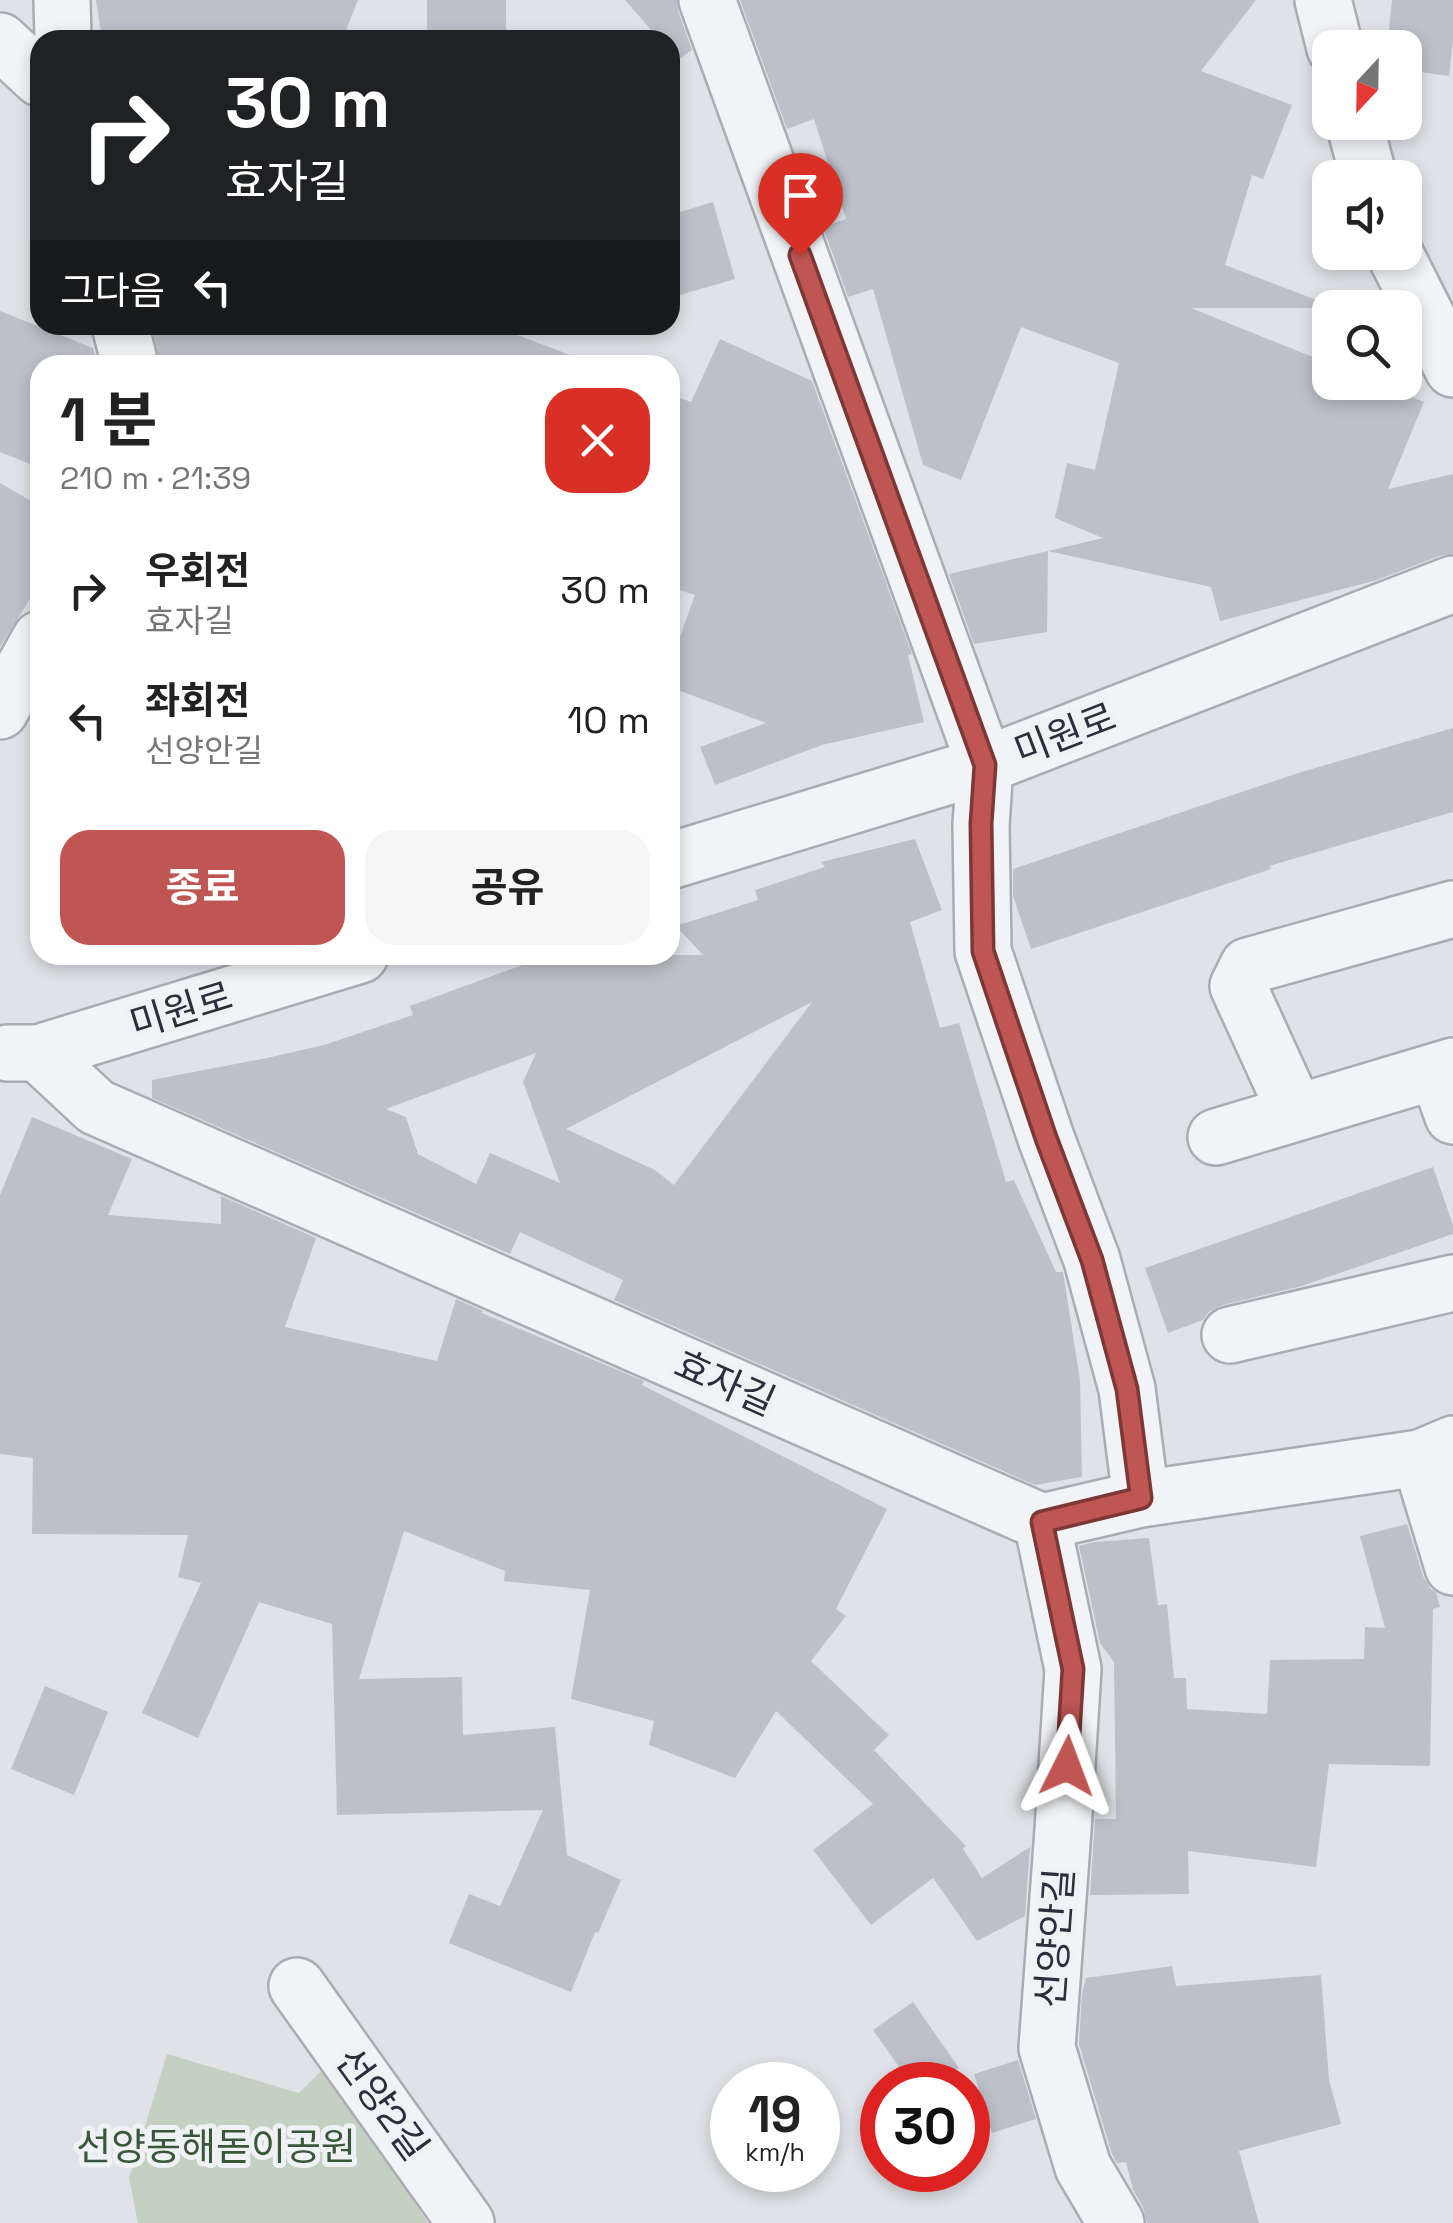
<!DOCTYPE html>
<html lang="ko">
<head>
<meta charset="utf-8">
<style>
	:root { --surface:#fff; --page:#f6f6f6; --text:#222; --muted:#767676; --accent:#bf5653 }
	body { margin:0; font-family:"Space Grotesk","Noto Sans KR",sans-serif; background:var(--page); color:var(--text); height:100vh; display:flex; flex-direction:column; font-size:38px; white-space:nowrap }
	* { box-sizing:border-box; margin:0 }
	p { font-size:32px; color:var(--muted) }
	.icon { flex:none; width:55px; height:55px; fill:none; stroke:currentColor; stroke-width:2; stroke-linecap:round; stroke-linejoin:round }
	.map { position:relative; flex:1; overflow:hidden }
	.drawer { position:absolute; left:30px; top:355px; width:650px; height:610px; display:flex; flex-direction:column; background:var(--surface); border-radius:30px; box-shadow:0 5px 15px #0003 }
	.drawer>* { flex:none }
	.top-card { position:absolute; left:30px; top:30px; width:650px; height:305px; border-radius:30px; box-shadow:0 5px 15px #0003; background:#202124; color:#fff; overflow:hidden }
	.needle { width:65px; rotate:202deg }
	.controls { position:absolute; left:1312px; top:30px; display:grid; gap:20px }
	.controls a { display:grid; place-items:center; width:110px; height:110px; border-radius:20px; background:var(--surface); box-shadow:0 5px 15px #0003; font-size:50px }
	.speed { position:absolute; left:710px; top:2062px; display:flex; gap:20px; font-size:50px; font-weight:700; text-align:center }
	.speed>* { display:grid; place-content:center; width:130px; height:130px; border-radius:50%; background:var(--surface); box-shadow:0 5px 15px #0003; line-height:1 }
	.speed small { font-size:25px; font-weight:400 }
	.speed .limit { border:15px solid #d22; background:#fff; color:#111 }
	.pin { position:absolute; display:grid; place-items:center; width:85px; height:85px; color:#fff; margin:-102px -42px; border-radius:50% 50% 50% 0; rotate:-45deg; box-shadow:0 0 10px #0007 }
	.pin .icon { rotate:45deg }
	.me { position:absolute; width:110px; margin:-55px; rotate:3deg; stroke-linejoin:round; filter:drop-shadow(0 0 8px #0008) }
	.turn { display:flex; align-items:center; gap:35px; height:210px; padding:0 30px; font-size:45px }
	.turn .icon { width:130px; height:130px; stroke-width:2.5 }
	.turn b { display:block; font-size:70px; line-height:85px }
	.then { display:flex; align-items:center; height:95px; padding:0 30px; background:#0003; gap:20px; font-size:38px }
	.round { display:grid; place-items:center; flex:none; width:105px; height:105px; border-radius:30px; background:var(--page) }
	.overview { display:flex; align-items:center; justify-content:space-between; height:170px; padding:0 30px }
	h1 { font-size:60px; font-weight:700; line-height:75px }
	.primary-button { display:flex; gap:20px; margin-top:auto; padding:20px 30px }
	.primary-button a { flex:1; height:115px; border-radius:30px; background:var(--accent); color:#fff; font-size:40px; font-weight:700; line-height:115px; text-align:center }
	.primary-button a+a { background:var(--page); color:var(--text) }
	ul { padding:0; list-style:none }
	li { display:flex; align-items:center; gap:30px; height:130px; padding:0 30px }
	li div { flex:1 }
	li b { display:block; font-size:38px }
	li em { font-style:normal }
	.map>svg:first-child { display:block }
	.green { fill:#c3d0c2 }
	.building { fill:#bec0c9; fill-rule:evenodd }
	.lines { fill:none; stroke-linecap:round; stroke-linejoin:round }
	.minor-casing { stroke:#a9acb4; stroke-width:60 }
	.minor { stroke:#f2f3f6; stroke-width:55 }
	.route-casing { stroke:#7c3836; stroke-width:25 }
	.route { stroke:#bf5653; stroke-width:18 }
	.labels { text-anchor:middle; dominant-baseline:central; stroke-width:10; stroke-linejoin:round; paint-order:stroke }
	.street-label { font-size:38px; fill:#2a2e3d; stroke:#eff1f5 }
	.park-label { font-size:38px; fill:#395739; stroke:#eff1f5 }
</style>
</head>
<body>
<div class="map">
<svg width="1453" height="2223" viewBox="0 0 1453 2223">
	<rect width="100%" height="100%" fill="#e0e2e7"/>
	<!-- green -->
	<path class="green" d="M 167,2054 L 299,2093 L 325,2067 L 428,2223 L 138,2223 L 129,2178 Z"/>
	<!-- building -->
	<path class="building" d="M 96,0 L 358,0 L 342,40 L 102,40 Z
		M 427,0 L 506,0 L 506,40 L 427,40 Z
		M 625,0 L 677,0 L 678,11 L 692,50 L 678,60 L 670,51 L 670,40 L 660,40 Z
		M 740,0 L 1256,0 L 1201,71 L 1292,105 L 1263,179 L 1252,175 L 1225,265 L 1327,304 L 1327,308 L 1191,308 L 1330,364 L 1330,382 L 1377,382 L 1424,402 L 1388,489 L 1453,474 L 1453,554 L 1442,555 L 1377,580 L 1220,621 L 1211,587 L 1048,551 L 1103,538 L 1055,518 L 1067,463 L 1095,470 L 1119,363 L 1021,327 L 961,480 L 923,465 L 873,289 L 848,297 L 823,227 L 846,219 L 814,119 L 787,129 Z
		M 1392,0 L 1453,0 L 1453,39 L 1449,76 L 1405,70 L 1405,48 L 1387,48 Z
		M 713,202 L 735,279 L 670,298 L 670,215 Z
		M 0,311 L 93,348 L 98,365 L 40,365 L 40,468 L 0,452 Z
		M 152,325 L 491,325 L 586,361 L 585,365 L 160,365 Z
		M 720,339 L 812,381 L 912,654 L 908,655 L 924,722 L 822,745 L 715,785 L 700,747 L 766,723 L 670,687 L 670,664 L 695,595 L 670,587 L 670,394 L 691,402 Z
		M 0,483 L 40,506 L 40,583 L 0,647 Z
		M 1048,551 L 1047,632 L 974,644 L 949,574 Z
		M 1453,728 L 1453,812 L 1269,866 L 1271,869 L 1031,949 L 1013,896 L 1013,869 L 1298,773 Z
		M 915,839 L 942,910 L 910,922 L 940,1028 L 959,1023 L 1006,1182 L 1014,1180 L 1056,1272 L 1063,1272 L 1080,1380 L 1082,1477 L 1035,1485 L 614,1300 L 623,1280 L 520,1232 L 510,1254 L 152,1098 L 152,1080 L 267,1058 L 324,1045 L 413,1015 L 410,1006 L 550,955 L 703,955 L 676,926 L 758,900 L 755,890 L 825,867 L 821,862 ZM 812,1002 L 674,1185 L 655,1170 L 566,1129 ZM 536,1053 L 523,1082 L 560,1183 L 490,1153 L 476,1184 L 418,1154 L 406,1117 L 386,1109 Z
		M 32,1117 L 132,1159 L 108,1215 L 221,1224 L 221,1196 L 316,1238 L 285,1327 L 437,1361 L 456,1299 L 483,1311 L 482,1313 L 644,1381 L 642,1385 L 887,1509 L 836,1609 L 846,1616 L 811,1661 L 889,1735 L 874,1750 L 966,1846 L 963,1849 L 982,1878 L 1030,1847 L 1025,1916 L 977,1941 L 933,1878 L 871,1925 L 813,1850 L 873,1804 L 776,1711 L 735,1778 L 649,1745 L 654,1721 L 571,1699 L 590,1590 L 504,1581 L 505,1571 L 404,1531 L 359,1679 L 462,1677 L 463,1735 L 555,1727 L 567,1855 L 621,1880 L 598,1933 L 595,1932 L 571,1992 L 449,1943 L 469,1894 L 500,1906 L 543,1810 L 337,1815 L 332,1624 L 259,1602 L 198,1738 L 142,1713 L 201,1583 L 178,1577 L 188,1535 L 32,1534 L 33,1458 L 0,1454 L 0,1195 Z
		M 1433,1167 L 1453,1225 L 1453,1234 L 1302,1286 L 1223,1305 L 1209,1312 L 1203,1320 L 1168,1333 L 1145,1268 Z
		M 1407,1524 L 1423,1576 L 1431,1589 L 1436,1592 L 1440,1607 L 1433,1609 L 1430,1766 L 1329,1764 L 1316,1867 L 1188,1851 L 1189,1894 L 1090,1895 L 1095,1819 L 1116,1819 L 1114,1662 L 1100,1643 L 1079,1546 L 1094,1542 L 1149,1538 L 1158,1605 L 1167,1604 L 1174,1678 L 1186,1678 L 1187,1709 L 1267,1714 L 1270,1660 L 1364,1659 L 1365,1627 L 1385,1628 L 1360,1536 Z
		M 45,1686 L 108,1712 L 74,1795 L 11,1769 Z
		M 1172,1966 L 1176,1986 L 1321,1975 L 1329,2080 L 1341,2124 L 1239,2151 L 1259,2223 L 1147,2223 L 1143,2207 L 1133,2190 L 1126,2162 L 1117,2163 L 1112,2154 L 1079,2044 L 1082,1994 L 1086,1978 Z
		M 913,2002 L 959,2068 L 935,2085 L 912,2085 L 873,2030 Z
		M 1018,2060 L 1036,2119 L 992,2133 L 974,2074 Z"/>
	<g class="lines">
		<defs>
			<path id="minor" d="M 62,0 L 63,40
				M 707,0 L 985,765 L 981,825 L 983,951 L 1046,1138 L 1092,1260 L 1127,1389 L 1141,1499
				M 1323,0 L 1335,48
				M 0,41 L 40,78
				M 1354,122 L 1369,178
				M 1394,252 L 1453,369
				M 120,325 L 130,365
				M 0,711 L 40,639
				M 670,861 L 985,765 L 1453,584
				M 8,1053 L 38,1053 L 360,955
				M 38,1053 L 96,1107 L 1042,1522 L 1141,1499 L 1420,1458 L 1453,1444
				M 1437,1071 L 1453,1116
				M 1296,1113 L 1238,986 L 1248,966 L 1453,909
				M 1216,1137 L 1453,1066
				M 1230,1335 L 1453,1283
				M 1420,1458 L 1453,1567
				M 1042,1522 L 1073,1669 L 1063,1830 L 1047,2048 L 1083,2167 L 1116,2223
				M 297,1986 L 466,2223"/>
		</defs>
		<!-- minor casing -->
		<use href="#minor" class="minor-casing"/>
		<!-- minor -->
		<use href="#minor" class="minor"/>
	</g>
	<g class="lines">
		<defs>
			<path id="route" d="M 800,255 L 985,765 L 981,824 L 983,951 L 1046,1138 L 1092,1260 L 1127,1389 L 1141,1498 L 1042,1522 L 1073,1669 L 1067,1766"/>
		</defs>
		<!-- route casing -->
		<use href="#route" class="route-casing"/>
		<!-- route -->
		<use href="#route" class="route"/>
	</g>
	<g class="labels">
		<!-- street labels -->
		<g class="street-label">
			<text transform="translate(1065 734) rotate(-21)">미원로</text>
			<text transform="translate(181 1010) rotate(-17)">미원로</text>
			<text transform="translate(725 1383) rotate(24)">효자길</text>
			<text transform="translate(1055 1938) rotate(-86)">선양안길</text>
			<text transform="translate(382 2104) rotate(54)">선양2길</text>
		</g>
		<!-- park labels -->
		<g class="park-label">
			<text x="216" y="2147">선양동해돋이공원</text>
		</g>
	</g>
</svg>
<div class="controls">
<a><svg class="needle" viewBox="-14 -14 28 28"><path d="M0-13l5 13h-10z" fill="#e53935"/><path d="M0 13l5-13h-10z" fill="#767676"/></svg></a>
<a><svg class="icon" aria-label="sound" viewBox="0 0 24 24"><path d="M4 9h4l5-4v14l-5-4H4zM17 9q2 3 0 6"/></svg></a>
<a><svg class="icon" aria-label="search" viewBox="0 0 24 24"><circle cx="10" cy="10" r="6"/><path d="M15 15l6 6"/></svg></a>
</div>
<div class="speed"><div>19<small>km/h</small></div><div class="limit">30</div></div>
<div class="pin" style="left:800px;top:255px;background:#d93025"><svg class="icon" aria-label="arrive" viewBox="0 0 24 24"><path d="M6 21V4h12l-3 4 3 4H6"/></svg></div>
<svg class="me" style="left:1067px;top:1766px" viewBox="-20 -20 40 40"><path d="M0-17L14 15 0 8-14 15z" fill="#bf5653" stroke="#fff" stroke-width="4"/></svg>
<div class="top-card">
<div class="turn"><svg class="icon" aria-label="right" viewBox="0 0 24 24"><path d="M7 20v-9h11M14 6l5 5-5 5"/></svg><div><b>30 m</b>효자길</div></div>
<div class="then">그다음<svg class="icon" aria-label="left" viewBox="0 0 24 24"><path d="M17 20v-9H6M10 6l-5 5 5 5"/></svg></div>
</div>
<section class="drawer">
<div class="overview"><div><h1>1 분</h1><p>210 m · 21:39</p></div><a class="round" style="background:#d93025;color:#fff"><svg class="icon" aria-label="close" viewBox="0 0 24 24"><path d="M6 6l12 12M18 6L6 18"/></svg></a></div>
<ul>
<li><svg class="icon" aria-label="right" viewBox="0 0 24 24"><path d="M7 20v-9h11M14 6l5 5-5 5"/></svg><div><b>우회전</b><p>효자길</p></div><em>30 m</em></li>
<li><svg class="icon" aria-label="left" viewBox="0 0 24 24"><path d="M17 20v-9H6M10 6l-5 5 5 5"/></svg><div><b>좌회전</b><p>선양안길</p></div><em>10 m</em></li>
</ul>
<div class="primary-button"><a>종료</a><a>공유</a></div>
</section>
</div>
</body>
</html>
